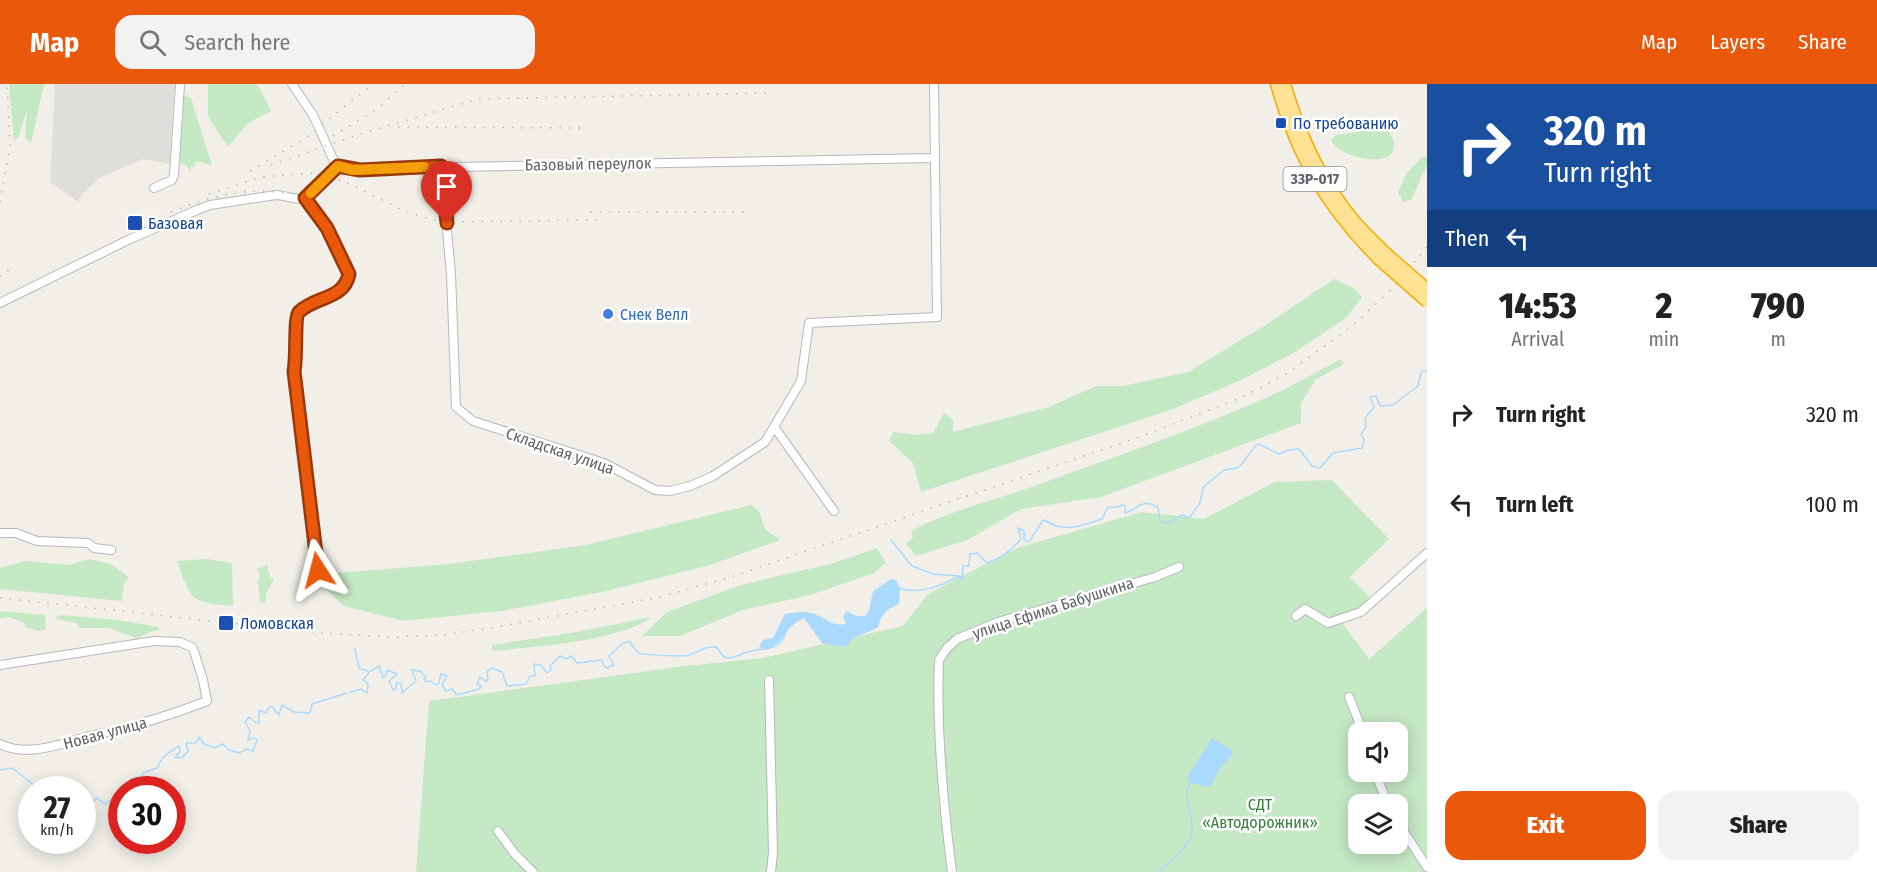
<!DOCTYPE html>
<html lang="en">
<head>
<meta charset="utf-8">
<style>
	:root { --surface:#fff; --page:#f2f2f2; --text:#222; --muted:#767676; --accent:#ea580c }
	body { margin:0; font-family:"Fira Sans Condensed",sans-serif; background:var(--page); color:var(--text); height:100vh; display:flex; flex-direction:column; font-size:22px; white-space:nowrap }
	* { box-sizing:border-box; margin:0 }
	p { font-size:20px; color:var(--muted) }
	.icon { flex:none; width:33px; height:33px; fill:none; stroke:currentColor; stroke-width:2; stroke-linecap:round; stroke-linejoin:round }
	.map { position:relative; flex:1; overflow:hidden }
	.side { display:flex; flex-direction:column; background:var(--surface); width:450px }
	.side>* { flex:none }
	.guide { background:#1a4fa0; color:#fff; overflow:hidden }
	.controls { position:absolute; left:1348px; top:638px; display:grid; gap:12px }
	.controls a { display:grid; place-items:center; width:60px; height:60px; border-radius:12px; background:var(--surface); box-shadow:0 3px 15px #0003; font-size:30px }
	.speed { position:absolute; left:18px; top:692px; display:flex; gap:12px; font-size:30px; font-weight:700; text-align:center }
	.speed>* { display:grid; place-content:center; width:78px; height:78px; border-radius:50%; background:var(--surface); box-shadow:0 3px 15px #0003; line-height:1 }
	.speed small { font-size:15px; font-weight:400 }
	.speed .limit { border:9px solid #d22; background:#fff; color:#111 }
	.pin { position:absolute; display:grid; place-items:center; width:51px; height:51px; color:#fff; margin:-62px -26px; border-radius:50% 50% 50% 0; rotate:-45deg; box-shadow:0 0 6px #0007 }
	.pin .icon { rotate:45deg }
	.me { position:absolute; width:66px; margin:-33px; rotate:351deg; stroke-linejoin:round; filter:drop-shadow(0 0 4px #0008) }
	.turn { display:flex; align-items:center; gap:21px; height:126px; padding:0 18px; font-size:27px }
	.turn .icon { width:78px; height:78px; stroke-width:2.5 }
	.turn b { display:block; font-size:42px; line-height:51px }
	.then { display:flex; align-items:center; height:57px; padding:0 18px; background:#0003; gap:12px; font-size:22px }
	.eta { display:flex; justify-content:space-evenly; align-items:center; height:102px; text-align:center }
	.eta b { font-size:36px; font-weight:800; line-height:42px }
	.button { display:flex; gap:12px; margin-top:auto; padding:12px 18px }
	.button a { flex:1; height:69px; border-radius:18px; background:var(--accent); color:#fff; font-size:24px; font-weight:800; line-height:69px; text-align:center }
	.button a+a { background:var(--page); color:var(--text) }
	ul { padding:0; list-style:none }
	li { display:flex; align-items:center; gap:18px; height:90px; padding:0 18px }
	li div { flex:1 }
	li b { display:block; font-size:22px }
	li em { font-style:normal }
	header { display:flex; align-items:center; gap:36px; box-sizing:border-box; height:84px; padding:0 30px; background:var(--accent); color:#fff }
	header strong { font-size:28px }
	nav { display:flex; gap:33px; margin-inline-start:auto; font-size:21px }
	.search { width:420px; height:54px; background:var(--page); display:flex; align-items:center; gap:15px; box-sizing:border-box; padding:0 21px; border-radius:18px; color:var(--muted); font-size:22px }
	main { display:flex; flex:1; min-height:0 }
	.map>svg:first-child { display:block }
	.industrial { fill:#e0deda }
	.green { fill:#c5e8c5; fill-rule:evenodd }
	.water { fill:#aadaff }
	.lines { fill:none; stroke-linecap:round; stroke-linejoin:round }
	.stream { stroke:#aadaff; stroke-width:1.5 }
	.minor-casing { stroke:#b5b8bc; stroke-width:10 }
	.highway-casing { stroke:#f9ab00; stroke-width:13 }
	.minor { stroke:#fff; stroke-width:8 }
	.highway { stroke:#fde293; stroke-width:10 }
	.rail { stroke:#b6b7b8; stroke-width:1.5; stroke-dasharray:1.5 8; stroke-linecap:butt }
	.highway-bridge-casing { stroke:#f9ab00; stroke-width:13; stroke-linecap:butt }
	.highway-bridge { stroke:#fde293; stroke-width:10 }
	.route-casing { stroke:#983908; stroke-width:15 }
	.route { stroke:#ea580c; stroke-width:10 }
	.slow { stroke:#f59e0b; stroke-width:10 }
	.transit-dot { fill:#1a4fb4; stroke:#fff; stroke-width:2 }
	.shop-dot { fill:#3f7fe0; stroke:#fff; stroke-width:2 }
	.labels { text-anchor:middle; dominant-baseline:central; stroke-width:5; stroke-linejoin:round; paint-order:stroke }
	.shield { fill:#fff; stroke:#8f9295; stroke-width:1.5 }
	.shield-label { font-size:15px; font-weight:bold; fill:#5f6368 }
	.transit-label { font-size:16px; fill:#164399; stroke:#fff; text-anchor:start }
	.street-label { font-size:16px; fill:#5f6368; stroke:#fff }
	.shop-label { font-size:16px; fill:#366cbe; stroke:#fff; text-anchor:start }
	.park-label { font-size:16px; fill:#348238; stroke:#fff }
</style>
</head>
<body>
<header>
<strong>Map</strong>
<div class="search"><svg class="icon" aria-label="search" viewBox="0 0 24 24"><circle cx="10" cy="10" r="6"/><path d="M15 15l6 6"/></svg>Search here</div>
<nav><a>Map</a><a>Layers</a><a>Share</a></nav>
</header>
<main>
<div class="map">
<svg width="1427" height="788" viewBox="0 0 1427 788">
	<rect width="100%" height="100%" fill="#f1efe8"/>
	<!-- industrial -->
	<path class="industrial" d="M 55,0 L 174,0 L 170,80 L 143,75 L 99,94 L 82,110 L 78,118 L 50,98 Z"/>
	<!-- green -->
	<path class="green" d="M 9,0 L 44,0 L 31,59 L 25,54 L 27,26 L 18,54 L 14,56 Z
		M 208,0 L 255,0 L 259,3 L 271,27 L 248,39 L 228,63 L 208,33 Z
		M 184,12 L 191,14 L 212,81 L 196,77 L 194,84 L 191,82 L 190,87 L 187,82 L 179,78 Z
		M 1381,44 L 1389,48 L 1395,60 L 1392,69 C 1380,83 1340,72 1331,57 L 1336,51 Z
		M 1422,73 L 1427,73 L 1427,81 L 1411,116 L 1403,118 L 1398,108 L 1406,90 Z
		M 1334,195 L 1352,203 L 1362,213 L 1346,234 L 1295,268 L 1243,295 L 1173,325 L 921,408 L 913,379 L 889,357 L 893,348 L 915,351 L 933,349 L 944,329 L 953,335 L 953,348 L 1049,323 L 1096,302 L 1123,302 L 1188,288 L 1267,240 Z
		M 1341,275 L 1343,281 L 1316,295 L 1301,319 L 1301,339 L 1101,413 L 1021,425 L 967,456 L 916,472 L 906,460 L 913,454 L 911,447 C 950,426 993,417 1034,402 C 1114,373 1195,346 1272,311 C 1296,300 1318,287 1341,275 Z
		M 1332,396 L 1389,455 L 1350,493 L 1370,513 L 1343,540 L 1369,575 L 1427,524 L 1427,788 L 416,788 L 429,617 L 685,582 L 763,574 L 903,542 L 928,510 L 1017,464 L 1142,428 L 1204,435 L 1275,398 ZM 1359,648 L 1398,648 L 1398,687 L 1359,687 ZM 1359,720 L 1398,720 L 1398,759 L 1359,759 Z
		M 751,421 L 759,427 L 765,445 L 780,456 L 710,481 L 602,508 L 501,527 L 404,537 L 344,522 L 323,503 L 324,494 L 338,489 L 449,480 L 586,461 Z
		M 877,464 L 886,479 L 874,489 L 810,511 L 743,526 L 680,552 L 642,552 L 667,528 L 744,500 L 831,480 Z
		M 89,475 L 111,480 L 129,493 L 124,500 L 122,517 L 0,505 L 0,484 L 25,477 L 70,481 Z
		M 206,475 L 232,479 L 233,522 C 190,518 192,518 177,477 Z
		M 267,481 L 270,493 L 274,495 L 266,510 L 266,518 L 260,518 L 258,498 L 260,491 L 257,485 Z
		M 0,527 L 45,531 L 46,545 L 40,547 L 26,543 L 23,538 L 8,533 L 0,534 Z
		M 62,531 L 117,536 L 158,543 L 159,546 L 147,549 L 138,555 L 109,544 L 80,544 L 76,539 L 56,535 L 57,532 Z
		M 652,533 C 616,558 538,562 493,567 L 492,561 L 571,549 Z"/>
	<!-- water -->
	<path class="water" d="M 891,495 L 896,496 L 900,504 L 899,520 C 887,525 881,530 878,543 C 865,551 854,550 845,563 L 822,559 L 804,534 C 783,544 787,556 767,566 L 759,563 L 763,556 L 773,554 L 785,530 C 797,528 808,526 819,532 C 830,537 833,542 846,540 L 843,533 L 846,527 L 856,532 L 865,532 L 869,527 L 873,507 Z
		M 1212,654 L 1232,666 L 1232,671 L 1219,686 L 1210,703 L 1190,699 L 1187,693 Z"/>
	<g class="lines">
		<!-- stream -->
		<path class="stream" d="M 891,456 L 912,482 L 933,490 L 959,492
			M 899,504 C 918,511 942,502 959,492 L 962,496 L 963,482 L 969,482 L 970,470 L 977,469 L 987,479 C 1001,474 1011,467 1021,455 L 1018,444 L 1024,447 L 1024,456 L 1029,458 L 1043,436 C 1048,437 1052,441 1057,442 C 1074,446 1085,440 1102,435 L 1108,423 L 1118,423 L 1122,421 L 1125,422 L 1125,429 C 1138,425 1144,413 1158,424 L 1160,438 L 1168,439 L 1182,431 L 1189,434 L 1200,419 L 1203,404 L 1207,400 L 1224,386 L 1237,384 L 1241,381 L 1256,361 L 1259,360 L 1279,370 L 1288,366 L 1299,365 L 1312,382 L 1320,384 L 1333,369 L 1362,364 L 1364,356 L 1361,350 L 1366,343 L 1365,334 L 1374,323 L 1370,313 L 1376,312 L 1380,322 L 1393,321 L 1418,302 L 1421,288 L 1427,286
			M 355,565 L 359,584 L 367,587
			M 350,608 L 362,605 L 367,609 L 368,600 L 363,596 L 369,588 L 379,582 L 383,594 L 386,591 L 387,586 L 397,590 L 389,597 L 393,606 L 396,605 L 396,599 L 401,599 L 402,609 L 416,597 L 412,586 L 420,587 L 426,593 L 424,595 L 426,598 L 430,597 L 436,601 L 439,599 L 441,590 L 447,592 L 442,601 L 446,607 L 452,605 L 457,611 L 479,605 L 481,602 L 477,600 L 480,593 L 486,598 L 488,595 L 487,588 L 491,584 L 502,588 L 507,602 L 526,600 L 530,592 L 535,592 L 534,580 L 541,581 L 547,589 L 551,586 L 550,582 L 560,572 L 566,575 L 571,572 L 577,579 L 602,576 L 604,582 L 607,584 L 614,581 L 609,572 L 623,559 L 627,558 L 630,558 C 633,562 635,567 639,569 C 642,571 687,573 690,571 C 700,567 705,562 716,563 L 724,573 C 733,576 739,570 748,568 C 766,562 781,570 787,544
			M 0,686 L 12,684 L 39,705
			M 131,705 L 130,696 L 137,693 L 140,699 L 143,689 L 157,684 C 161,673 169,668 179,662 L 180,667 L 175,674 L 183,673 L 188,667 L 186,659 L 196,659 L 199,653 L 204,660 L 215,664 L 223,660 L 229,666 L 240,669 L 246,665 L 253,667 L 257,656 L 254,654 L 248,656 L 250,647 L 245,638 L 249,633 L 256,639 L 259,639 L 259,626 L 266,629 L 269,623 L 272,623 L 279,631 L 282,621 L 294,628 L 310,629 L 312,620 L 347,609
			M 82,726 L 85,716 L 93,718 L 97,714 L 105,720 L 113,714 L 122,718
			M 1159,788 C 1170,776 1191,764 1192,746 C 1193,729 1182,716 1190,699"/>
		<defs>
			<path id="minor" d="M 292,0 L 313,31 L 334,77 L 338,82 L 347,85 L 933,74
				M 441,82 L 451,190 L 456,323 L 473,337 L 604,379 L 655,406 L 670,407 L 690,402 L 713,392 L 765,358 L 801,297 L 809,239 L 937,233 L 934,0
				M 154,104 L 172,96 L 174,91 L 180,0
				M 305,114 L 319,131 L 337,163 L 349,190 L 348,198 L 342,206 L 299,228 L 295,236 L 297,273 L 294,287 L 318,486
				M 0,219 L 128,156 L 197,126 L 210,121 L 276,111 C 285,111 297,117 305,114 L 338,82
				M 775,344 L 834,427
				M 0,449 L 16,449 L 37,457 L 88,459 L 94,464 L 111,466
				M 1296,532 L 1305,525 L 1328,539 L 1361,528 L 1427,469
				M 0,581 L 154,557 L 180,558 L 193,564 L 203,596 L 207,617 C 169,632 131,643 91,652 C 62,659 29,674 0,660
				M 769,596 L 773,768 L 771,788
				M 1349,613 L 1359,638 L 1361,648
				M 1374,687 L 1388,720
				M 1398,739 L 1427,783
				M 498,747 L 514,769 L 533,788
				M 952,788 C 943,718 936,646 939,576 L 947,564 L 957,555 L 998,538 L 1155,493 L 1179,483"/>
			<path id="highway" d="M 1276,0 C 1297,73 1325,121 1378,175
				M 1285,0 C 1299,48 1321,97 1354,136 C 1363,147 1375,158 1386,169"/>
		</defs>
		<!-- minor casing -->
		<use href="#minor" class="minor-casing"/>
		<!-- highway casing -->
		<use href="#highway" class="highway-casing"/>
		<!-- minor -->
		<use href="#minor" class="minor"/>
		<!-- highway -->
		<use href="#highway" class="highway"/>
		<!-- rail -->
		<path class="rail" d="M 398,43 L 585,44
			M 333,52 L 376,26 L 405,0
			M 271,81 L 357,51 L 478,15 L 768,9
			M 250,87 L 304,55 L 373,0
			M 209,110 L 261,93 L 310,89 L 342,96 L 406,128 L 440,138 L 600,136
			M 0,118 L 10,62 L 7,0
			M 171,128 C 212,112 248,102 292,110
			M 590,128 L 750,128
			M 0,193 L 9,186
			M 0,514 L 322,549 L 390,553 L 442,551 L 491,544 L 660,513 L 731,493 L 1142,352 L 1243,313 L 1286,290 L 1351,243 L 1393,204 L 1427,163"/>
		<defs>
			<path id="highway-bridge" d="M 1386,169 L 1427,205
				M 1378,175 L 1427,218"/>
		</defs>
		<!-- highway-bridge casing -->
		<use href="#highway-bridge" class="highway-bridge-casing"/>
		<!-- highway-bridge -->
		<use href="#highway-bridge" class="highway-bridge"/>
	</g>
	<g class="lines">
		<defs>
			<path id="route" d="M 318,486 L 294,287 C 297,274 294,233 299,228 C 315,212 344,216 349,190 L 327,144 L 305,114 L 338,82 L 360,86 L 441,82 L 447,139"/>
		</defs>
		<!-- route casing -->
		<use href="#route" class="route-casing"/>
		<!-- route -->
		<use href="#route" class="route"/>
		<!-- slow -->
		<path class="slow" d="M 311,109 L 338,82 L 352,86 L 424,83"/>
	</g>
	<!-- markers -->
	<g class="transit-dot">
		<rect x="1275" y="33" width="12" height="12" rx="3"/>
		<rect x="127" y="131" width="16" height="16" rx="3"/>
		<rect x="218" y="531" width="16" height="16" rx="3"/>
	</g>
	<circle class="shop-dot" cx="608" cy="230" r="6"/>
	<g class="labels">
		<!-- shield labels -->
		<rect class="shield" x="1283.5" y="83" width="63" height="24" rx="4.5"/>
		<g class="shield-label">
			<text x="1315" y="95">33Р-017</text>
		</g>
		<!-- transit labels -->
		<g class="transit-label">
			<text x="1293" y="39">По требованию</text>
			<text x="148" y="139">Базовая</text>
			<text x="240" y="539">Ломовская</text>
		</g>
		<!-- street labels -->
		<g class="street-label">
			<text transform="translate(588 80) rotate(-1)">Базовый переулок</text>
			<text transform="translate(560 367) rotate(19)">Складская улица</text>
			<text transform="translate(1053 524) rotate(-18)">улица Ефима Бабушкина</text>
			<text transform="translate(105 649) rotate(-15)">Новая улица</text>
		</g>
		<!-- shop labels -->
		<g class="shop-label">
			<text x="620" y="230">Снек Велл</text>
		</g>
		<!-- park labels -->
		<g class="park-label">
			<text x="1260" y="720">СДТ<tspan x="1260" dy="18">«Автодорожник»</tspan></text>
		</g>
	</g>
</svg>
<div class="controls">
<a><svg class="icon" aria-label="sound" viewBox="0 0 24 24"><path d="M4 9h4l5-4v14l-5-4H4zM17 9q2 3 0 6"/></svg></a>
<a><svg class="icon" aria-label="layers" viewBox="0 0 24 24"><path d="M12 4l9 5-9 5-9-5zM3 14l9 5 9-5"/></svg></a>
</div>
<div class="speed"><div>27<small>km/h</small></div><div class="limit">30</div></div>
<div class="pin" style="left:447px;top:139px;background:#d93025"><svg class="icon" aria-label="arrive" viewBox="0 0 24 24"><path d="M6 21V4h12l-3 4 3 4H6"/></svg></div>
<svg class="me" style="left:318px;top:486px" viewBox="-20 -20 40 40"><path d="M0-17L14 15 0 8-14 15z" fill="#ea580c" stroke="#fff" stroke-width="4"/></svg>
</div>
<section class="side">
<div class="guide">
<div class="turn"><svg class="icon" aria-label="right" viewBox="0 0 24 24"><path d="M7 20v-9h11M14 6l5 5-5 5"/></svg><div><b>320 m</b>Turn right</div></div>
<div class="then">Then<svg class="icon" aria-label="left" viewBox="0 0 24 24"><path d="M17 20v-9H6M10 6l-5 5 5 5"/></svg></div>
</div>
<div class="eta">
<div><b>14:53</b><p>Arrival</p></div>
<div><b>2</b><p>min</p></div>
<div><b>790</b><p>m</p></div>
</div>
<ul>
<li><svg class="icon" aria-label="right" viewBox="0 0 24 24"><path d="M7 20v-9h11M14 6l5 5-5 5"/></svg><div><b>Turn right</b></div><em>320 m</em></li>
<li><svg class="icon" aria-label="left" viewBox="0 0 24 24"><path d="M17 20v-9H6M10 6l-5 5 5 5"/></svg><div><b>Turn left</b></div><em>100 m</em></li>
</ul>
<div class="button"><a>Exit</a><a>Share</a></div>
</section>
</main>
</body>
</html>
